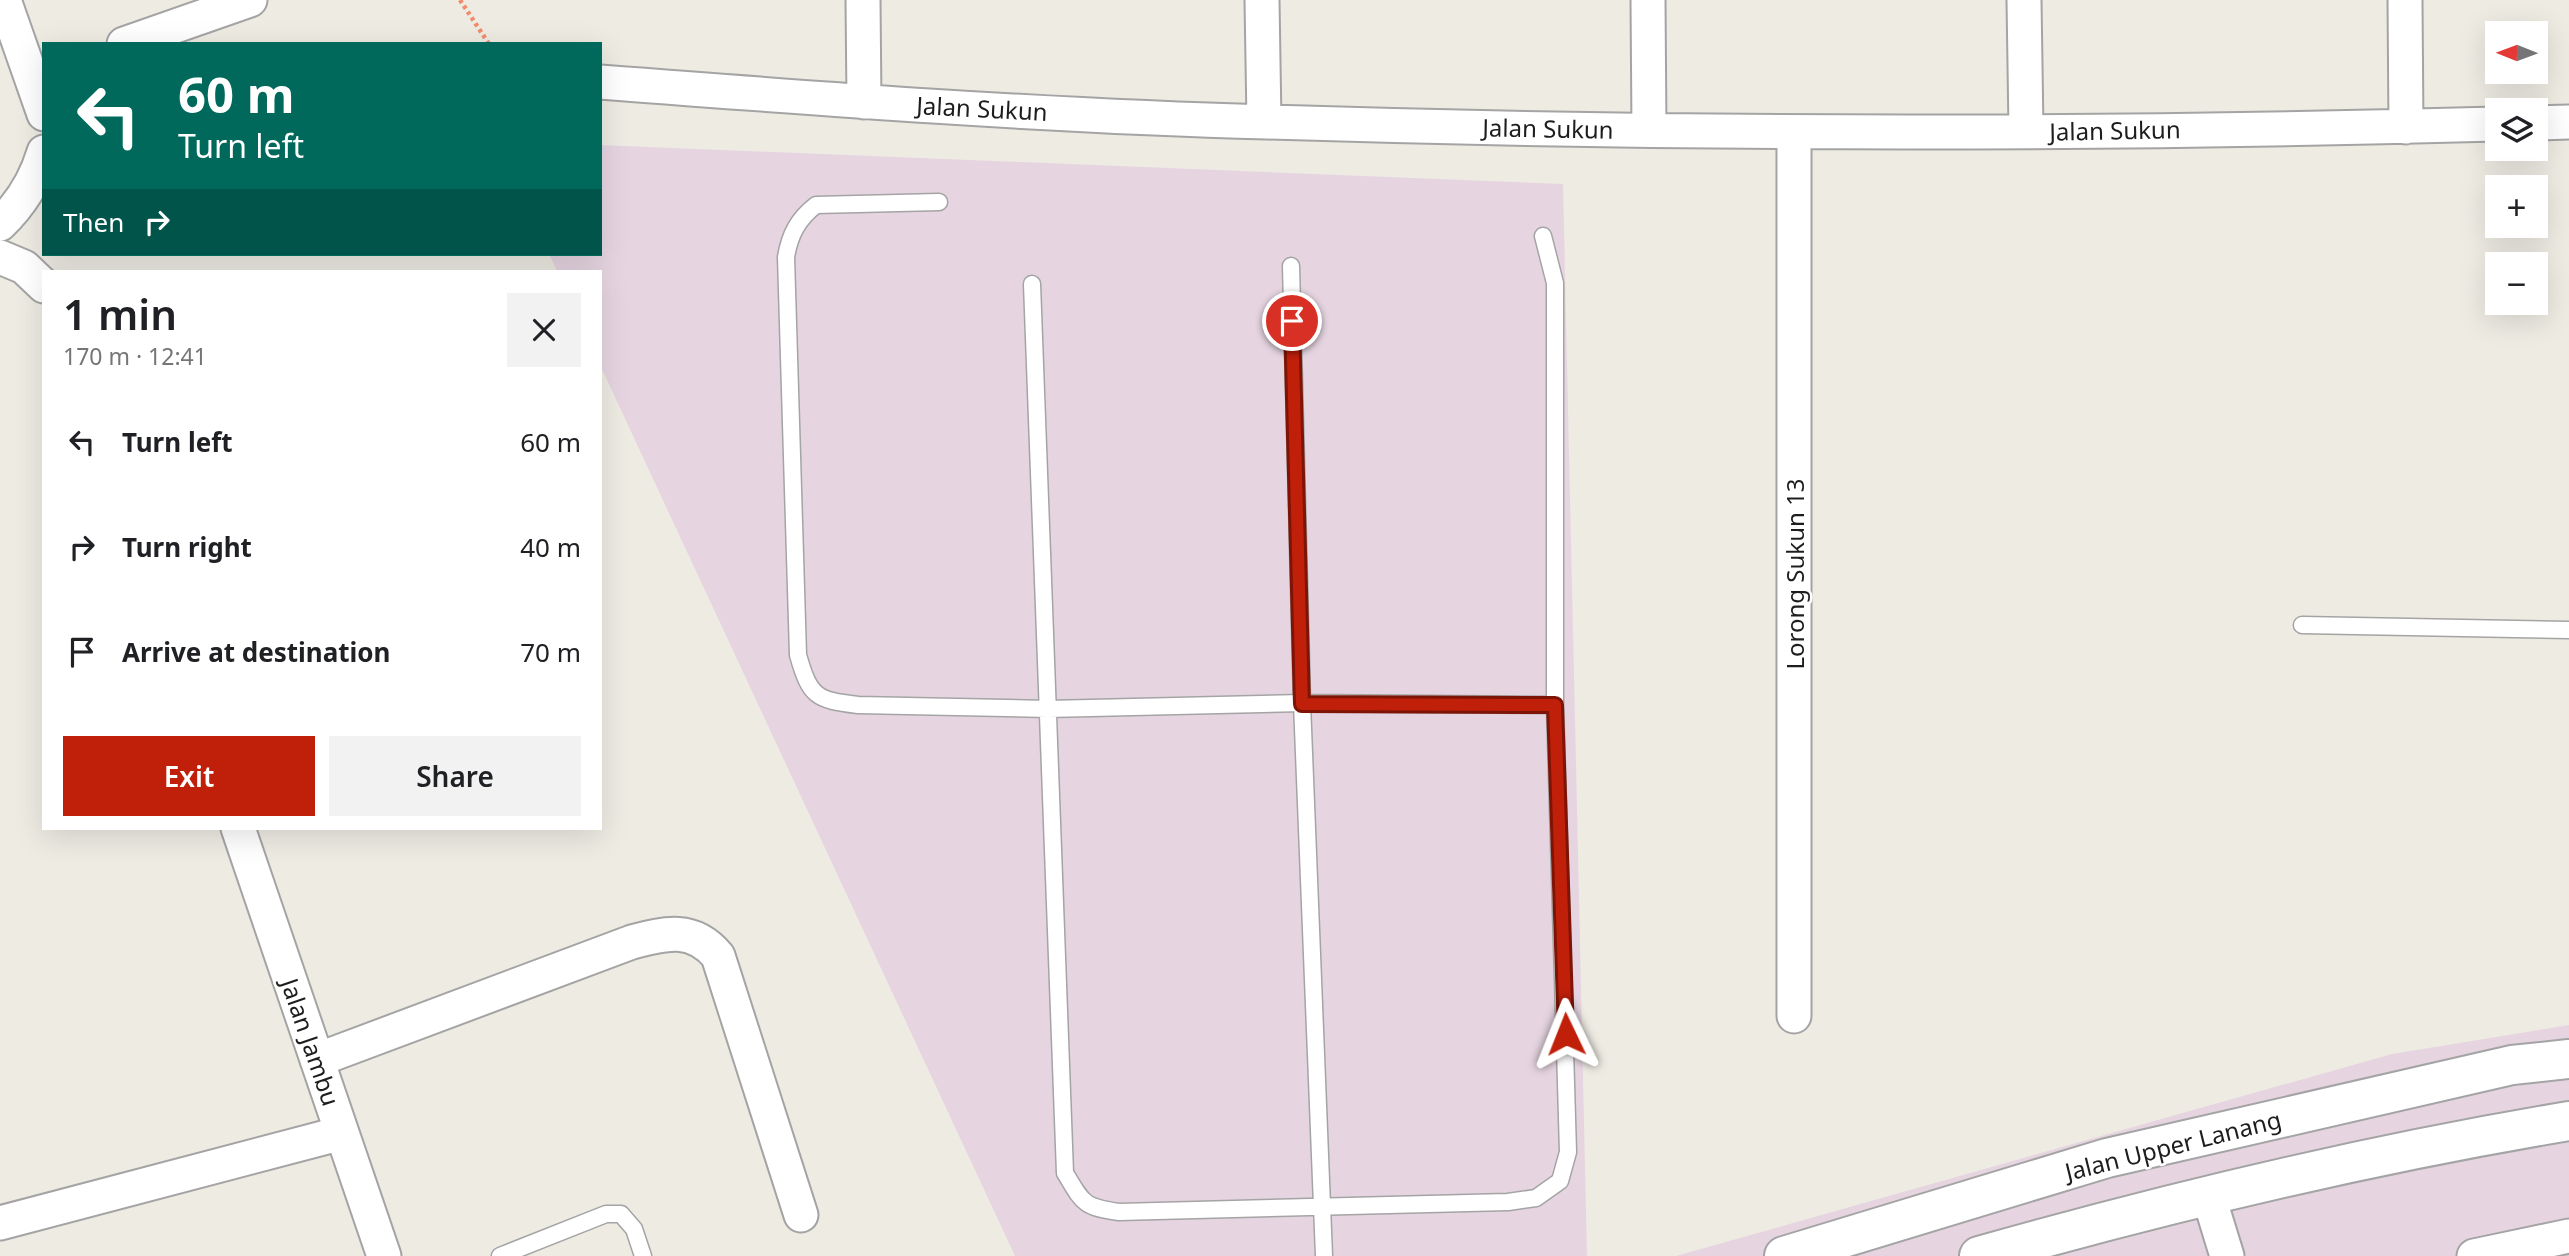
<!DOCTYPE html>
<html lang="en">
<head>
<meta charset="utf-8">
<style>
	:root { --surface:#fff; --page:#f2f2f2; --text:#202124; --muted:#757577; --accent:#c01f0a }
	body { margin:0; font-family:"Noto Sans",sans-serif; background:var(--page); color:var(--text); height:100vh; display:flex; flex-direction:column; font-size:26px; white-space:nowrap }
	* { box-sizing:border-box; margin:0 }
	p { font-size:23px; color:var(--muted) }
	.icon { flex:none; width:38px; height:38px; fill:none; stroke:currentColor; stroke-width:2; stroke-linecap:round; stroke-linejoin:round }
	.map { position:relative; flex:1; overflow:hidden }
	.panel { position:absolute; left:42px; top:270px; width:560px; height:560px; display:flex; flex-direction:column; background:var(--surface); border-radius:0px; box-shadow:0 7px 28px #0002 }
	.panel>* { flex:none }
	.guide { position:absolute; left:42px; top:42px; width:560px; height:214px; border-radius:0px; box-shadow:0 7px 28px #0002; background:#00695c; color:#fff; overflow:hidden }
	.needle { width:46px; rotate:271deg }
	.buttons { position:absolute; left:2485px; top:21px; display:grid; gap:14px }
	.buttons a { display:grid; place-items:center; width:63px; height:63px; border-radius:0px; background:var(--surface); box-shadow:0 7px 28px #0002; font-size:35px }
	.pin { position:absolute; display:grid; place-items:center; width:60px; height:60px; color:#fff; margin:-30px; border:4px solid #fff; border-radius:50%; box-shadow:0 2px 7px #0007 }
	.me { position:absolute; width:77px; margin:-38px; rotate:358deg; stroke-linejoin:round; filter:drop-shadow(0 0 5px #0008) }
	.turn { display:flex; align-items:center; gap:24px; height:147px; padding:0 21px; font-size:32px }
	.turn .icon { width:91px; height:91px; stroke-width:2.5 }
	.turn b { display:block; font-size:49px; line-height:60px }
	.then { display:flex; align-items:center; height:66px; padding:0 21px; background:#0003; gap:14px; font-size:26px }
	.round { display:grid; place-items:center; flex:none; width:74px; height:74px; border-radius:0px; background:var(--page) }
	.summary { display:flex; align-items:center; justify-content:space-between; height:119px; padding:0 21px }
	h1 { font-size:42px; font-weight:600; line-height:52px }
	.button { display:flex; gap:14px; margin-top:auto; padding:14px 21px }
	.button a { flex:1; height:80px; border-radius:0px; background:var(--accent); color:#fff; font-size:28px; font-weight:600; line-height:80px; text-align:center }
	.button a+a { background:var(--page); color:var(--text) }
	ul { padding:0; list-style:none }
	li { display:flex; align-items:center; gap:21px; height:105px; padding:0 21px }
	li div { flex:1 }
	li b { display:block; font-size:26px }
	li em { font-style:normal }
	.map>svg:first-child { display:block }
	.industrial { fill:#e6d5e1 }
	.lines { fill:none; stroke-linecap:round; stroke-linejoin:round }
	.service-casing { stroke:#a4a4a4; stroke-width:19 }
	.minor-casing { stroke:#a4a4a4; stroke-width:37 }
	.tertiary-casing { stroke:#a4a4a4; stroke-width:42 }
	.path { stroke:#f28c6f; stroke-width:4.5; stroke-dasharray:3.5 3.5; stroke-linecap:butt }
	.service { stroke:#fff; stroke-width:16 }
	.minor { stroke:#fff; stroke-width:33 }
	.tertiary { stroke:#fff; stroke-width:38 }
	.route-casing { stroke:#7d1406; stroke-width:18 }
	.route { stroke:#c01f0a; stroke-width:12 }
	.labels { text-anchor:middle; dominant-baseline:central; stroke-width:5; stroke-linejoin:round; paint-order:stroke }
	.street-label { font-size:24px; fill:#1d1d1d; stroke:#fff }
</style>
</head>
<body>
<div class="map">
<svg width="2569" height="1256" viewBox="0 0 2569 1256">
	<rect width="100%" height="100%" fill="#eeebe3"/>
	<!-- industrial -->
	<path class="industrial" d="M 600,145 L 1563,184 L 1587,1256 L 1015,1256 L 600,365 L 600,271 L 557,271 L 549,254 L 600,254 Z
		M 2569,1025 L 2569,1256 L 1676,1256 L 2392,1054 Z"/>
	<g class="lines">
		<defs>
			<path id="service" d="M 939,202 L 816,205 C 798,219 790,234 786,257 L 798,655 C 810,697 816,700 858,705 L 1048,709 L 1302,703 L 1555,705
				M 1291,266 L 1302,703 L 1324,1256
				M 1032,284 L 1065,1173 C 1083,1203 1083,1207 1119,1212 L 1508,1202 L 1536,1198 L 1560,1181 L 1568,1152 L 1555,705 L 1555,283 L 1543,236
				M 2302,625 L 2569,630
				M 500,1256 L 606,1214 L 621,1214 L 634,1229 L 643,1256"/>
			<path id="minor" d="M 4,0 L 44,114
				M 863,0 L 864,102
				M 1262,0 L 1264,122
				M 1648,0 L 1649,130
				M 2024,0 L 2026,130
				M 2405,0 L 2406,127
				M 124,44 L 250,0
				M 600,82 C 822,99 1044,116 1267,122 C 1677,135 2087,135 2497,124
				M 2536,123 L 2569,122
				M 1794,133 L 1794,1016
				M 0,224 C 21,204 36,179 44,152
				M 0,257 L 24,267 L 44,286
				M 238,828 L 384,1256
				M 317,1060 L 632,942 C 666,933 693,926 718,956 L 801,1215
				M 2208,1194 L 2227,1256
				M 0,1223 L 342,1133
				M 2474,1256 L 2569,1236"/>
			<path id="tertiary" d="M 1784,1256 L 2107,1158 L 2512,1065 L 2569,1059
				M 1979,1256 C 2174,1201 2370,1154 2569,1121"/>
		</defs>
		<!-- service casing -->
		<use href="#service" class="service-casing"/>
		<!-- minor casing -->
		<use href="#minor" class="minor-casing"/>
		<!-- tertiary casing -->
		<use href="#tertiary" class="tertiary-casing"/>
		<!-- path -->
		<path class="path" d="M 460,0 L 489,44"/>
		<!-- service -->
		<use href="#service" class="service"/>
		<!-- minor -->
		<use href="#minor" class="minor"/>
		<!-- tertiary -->
		<use href="#tertiary" class="tertiary"/>
	</g>
	<g class="lines">
		<defs>
			<path id="route" d="M 1292,321 L 1302,704 L 1555,705 L 1566,1034"/>
		</defs>
		<!-- route casing -->
		<use href="#route" class="route-casing"/>
		<!-- route -->
		<use href="#route" class="route"/>
	</g>
	<g class="labels">
		<!-- street labels -->
		<g class="street-label">
			<text transform="translate(982 108) rotate(3)">Jalan Sukun</text>
			<text transform="translate(1548 128) rotate(1)">Jalan Sukun</text>
			<text transform="translate(2115 130) rotate(-1)">Jalan Sukun</text>
			<text transform="translate(1794 574) rotate(-90)">Lorong Sukun 13</text>
			<text transform="translate(311 1042) rotate(71)">Jalan Jambu</text>
			<text transform="translate(2173 1145) rotate(-14)">Jalan Upper Lanang</text>
		</g>
	</g>
</svg>
<div class="buttons">
<a><svg class="needle" viewBox="-14 -14 28 28"><path d="M0-13l5 13h-10z" fill="#e53935"/><path d="M0 13l5-13h-10z" fill="#757577"/></svg></a>
<a><svg class="icon" aria-label="layers" viewBox="0 0 24 24"><path d="M12 4l9 5-9 5-9-5zM3 14l9 5 9-5"/></svg></a>
<a>+</a>
<a>−</a>
</div>
<div class="pin" style="left:1292px;top:321px;background:#d93025"><svg class="icon" aria-label="arrive" viewBox="0 0 24 24"><path d="M6 21V4h12l-3 4 3 4H6"/></svg></div>
<svg class="me" style="left:1566px;top:1034px" viewBox="-20 -20 40 40"><path d="M0-17L14 15 0 8-14 15z" fill="#c01f0a" stroke="#fff" stroke-width="4"/></svg>
<div class="guide">
<div class="turn"><svg class="icon" aria-label="left" viewBox="0 0 24 24"><path d="M17 20v-9H6M10 6l-5 5 5 5"/></svg><div><b>60 m</b>Turn left</div></div>
<div class="then">Then<svg class="icon" aria-label="right" viewBox="0 0 24 24"><path d="M7 20v-9h11M14 6l5 5-5 5"/></svg></div>
</div>
<section class="panel">
<div class="summary"><div><h1>1 min</h1><p>170 m · 12:41</p></div><a class="round"><svg class="icon" aria-label="close" viewBox="0 0 24 24"><path d="M6 6l12 12M18 6L6 18"/></svg></a></div>
<ul>
<li><svg class="icon" aria-label="left" viewBox="0 0 24 24"><path d="M17 20v-9H6M10 6l-5 5 5 5"/></svg><div><b>Turn left</b></div><em>60 m</em></li>
<li><svg class="icon" aria-label="right" viewBox="0 0 24 24"><path d="M7 20v-9h11M14 6l5 5-5 5"/></svg><div><b>Turn right</b></div><em>40 m</em></li>
<li><svg class="icon" aria-label="arrive" viewBox="0 0 24 24"><path d="M6 21V4h12l-3 4 3 4H6"/></svg><div><b>Arrive at destination</b></div><em>70 m</em></li>
</ul>
<div class="button"><a>Exit</a><a>Share</a></div>
</section>
</div>
</body>
</html>
